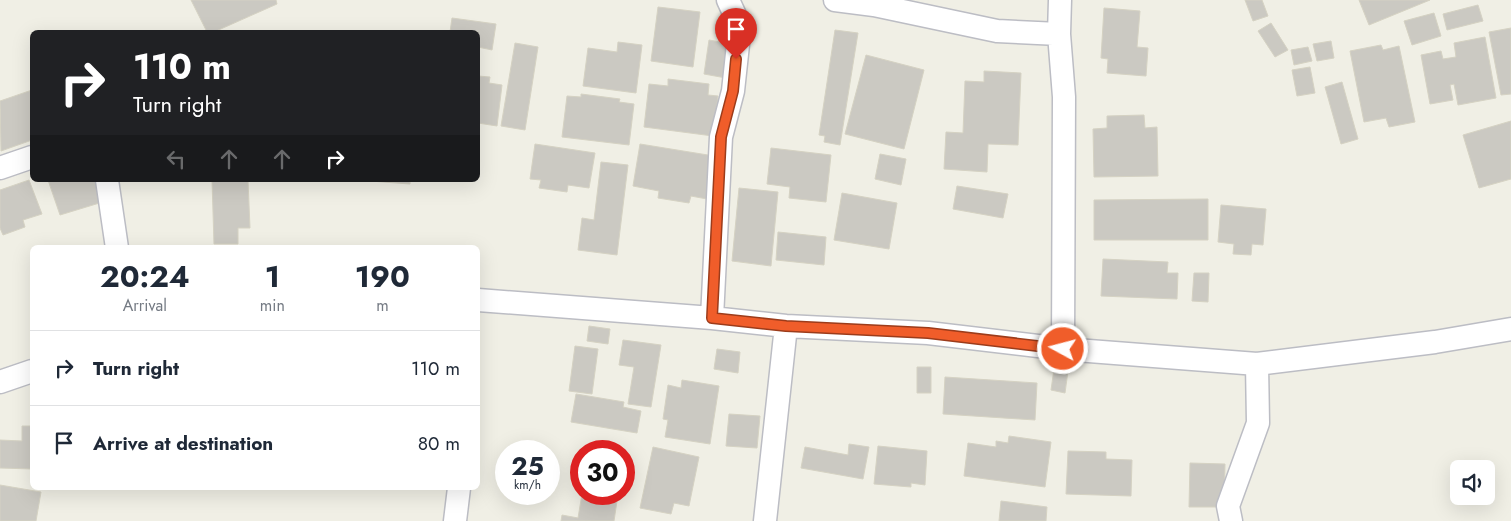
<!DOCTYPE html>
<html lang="en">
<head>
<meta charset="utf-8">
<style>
	:root { --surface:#fff; --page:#f2f2f3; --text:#1f2937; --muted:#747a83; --line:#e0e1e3 }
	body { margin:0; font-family:Jost,sans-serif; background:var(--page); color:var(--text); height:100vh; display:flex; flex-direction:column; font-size:19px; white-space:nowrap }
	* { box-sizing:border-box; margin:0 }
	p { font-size:16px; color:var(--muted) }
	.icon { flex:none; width:28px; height:28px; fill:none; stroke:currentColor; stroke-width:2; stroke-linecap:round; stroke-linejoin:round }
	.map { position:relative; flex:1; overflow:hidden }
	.drawer { position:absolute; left:30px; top:245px; width:450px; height:245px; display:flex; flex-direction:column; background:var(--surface); border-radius:8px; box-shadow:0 5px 20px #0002 }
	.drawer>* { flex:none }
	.banner { position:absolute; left:30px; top:30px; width:450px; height:152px; border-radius:8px; box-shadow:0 5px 20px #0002; background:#202124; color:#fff; overflow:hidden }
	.controls { position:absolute; left:1450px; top:460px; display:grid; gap:10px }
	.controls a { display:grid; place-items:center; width:45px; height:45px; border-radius:8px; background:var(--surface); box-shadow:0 5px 20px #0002; font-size:25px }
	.speed { position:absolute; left:495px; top:440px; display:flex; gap:10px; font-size:25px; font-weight:700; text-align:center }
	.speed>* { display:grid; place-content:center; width:65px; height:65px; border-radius:50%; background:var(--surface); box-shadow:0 5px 20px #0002; line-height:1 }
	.speed small { font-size:12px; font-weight:400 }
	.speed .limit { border:8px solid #d22; background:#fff; color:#111 }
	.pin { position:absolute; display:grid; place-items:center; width:42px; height:42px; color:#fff; margin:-51px -21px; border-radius:50% 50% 50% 0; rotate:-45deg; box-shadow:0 0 5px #0007 }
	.pin .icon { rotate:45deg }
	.me { position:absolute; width:55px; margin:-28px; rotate:277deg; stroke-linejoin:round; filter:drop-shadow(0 0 4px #0008) }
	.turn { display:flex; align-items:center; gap:18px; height:105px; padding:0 20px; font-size:22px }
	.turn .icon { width:65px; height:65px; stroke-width:2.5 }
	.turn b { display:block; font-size:35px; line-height:42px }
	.lanes { display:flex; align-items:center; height:48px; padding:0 20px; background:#0003; justify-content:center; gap:25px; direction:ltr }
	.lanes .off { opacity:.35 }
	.eta { display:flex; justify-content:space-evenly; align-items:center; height:85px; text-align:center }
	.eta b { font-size:30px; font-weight:700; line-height:35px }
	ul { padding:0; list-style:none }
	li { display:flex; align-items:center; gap:15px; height:75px; padding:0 20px; border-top:1px solid var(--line) }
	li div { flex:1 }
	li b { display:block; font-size:19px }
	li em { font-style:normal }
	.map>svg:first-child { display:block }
	.building { fill:#cbc9c2; stroke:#d5d2c3 }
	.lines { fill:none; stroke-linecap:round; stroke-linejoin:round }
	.minor-casing { stroke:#bcbdc4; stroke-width:25 }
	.minor { stroke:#fff; stroke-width:22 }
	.route-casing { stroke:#9c3c1b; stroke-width:12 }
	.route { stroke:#f05d2a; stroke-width:9 }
</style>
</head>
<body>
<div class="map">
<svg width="1511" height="521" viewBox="0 0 1511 521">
	<rect width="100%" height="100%" fill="#f0efe5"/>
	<!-- building -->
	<path class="building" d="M 191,0 L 276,0 L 277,4 L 214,32 L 207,32 Z
		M 1245,0 L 1262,0 L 1268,16 L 1253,21 Z
		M 1359,0 L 1430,0 L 1369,25 Z
		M 1478,5 L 1483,21 L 1447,30 L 1443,14 Z
		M 658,7 L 700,12 L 693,67 L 651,61 Z
		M 1104,8 L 1140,11 L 1137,47 L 1148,48 L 1146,76 L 1107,73 L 1108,59 L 1101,58 Z
		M 1434,13 L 1441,36 L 1412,45 L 1404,21 Z
		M 452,18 L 496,24 L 492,50 L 478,47 L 478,32 L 450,32 Z
		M 1271,23 L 1288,50 L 1275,57 L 1258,31 Z
		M 1511,28 L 1511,94 L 1501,95 L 1489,32 Z
		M 835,30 L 858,33 L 840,145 L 824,142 L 825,136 L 819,135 Z
		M 1485,37 L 1496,98 L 1458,105 L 1454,84 L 1450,85 L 1453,100 L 1430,104 L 1421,55 L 1441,51 L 1443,59 L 1456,57 L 1454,43 Z
		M 709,40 L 731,44 L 726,78 L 704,74 Z
		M 1331,41 L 1334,58 L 1317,61 L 1313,44 Z
		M 618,42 L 642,45 L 636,93 L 583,86 L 588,48 L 617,52 Z
		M 515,43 L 538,47 L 525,130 L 501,126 Z
		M 1381,45 L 1383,50 L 1399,46 L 1415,122 L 1389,127 L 1386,118 L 1364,122 L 1350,51 Z
		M 1308,47 L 1312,61 L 1294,65 L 1291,50 Z
		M 866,55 L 924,70 L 904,149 L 845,134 Z
		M 1310,67 L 1315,93 L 1297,96 L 1292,70 Z
		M 984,71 L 1021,73 L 1018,145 L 988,144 L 987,172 L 944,169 L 946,132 L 963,133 L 965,81 L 984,82 Z
		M 478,76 L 490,77 L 489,83 L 502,85 L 497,126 L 478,123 Z
		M 668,79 L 709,84 L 708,95 L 718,96 L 713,136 L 644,127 L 649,84 L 668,86 Z
		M 1342,82 L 1358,139 L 1341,144 L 1325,87 Z
		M 32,90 L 32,140 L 1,151 L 0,101 Z
		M 581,94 L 620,99 L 619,102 L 634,104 L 629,145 L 562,137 L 567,96 L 581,97 Z
		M 1144,115 L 1145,128 L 1157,127 L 1158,176 L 1094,177 L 1093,129 L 1107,128 L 1107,116 Z
		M 1511,121 L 1511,179 L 1479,188 L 1463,135 Z
		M 535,144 L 595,153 L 589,188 L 568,185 L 567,192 L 539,188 L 541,180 L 530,179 Z
		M 640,144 L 714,156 L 707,199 L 691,196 L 689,203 L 658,198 L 659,191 L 633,186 Z
		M 771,148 L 831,155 L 826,202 L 789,198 L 790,187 L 767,184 Z
		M 880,154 L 906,159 L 901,185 L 875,179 Z
		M 601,162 L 628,165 L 617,255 L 578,250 L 582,218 L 594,220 Z
		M 29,180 L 42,214 L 23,220 L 25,227 L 3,235 L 0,228 L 0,190 Z
		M 48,180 L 99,180 L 106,201 L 60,215 Z
		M 212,180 L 248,181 L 250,228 L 238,228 L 238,244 L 214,244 Z
		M 357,180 L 410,180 L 410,184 Z
		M 957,186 L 1008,194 L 1003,218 L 953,209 Z
		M 739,188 L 778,192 L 771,266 L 732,261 Z
		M 842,193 L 897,203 L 889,249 L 834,240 Z
		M 1208,199 L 1208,240 L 1094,240 L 1094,200 Z
		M 1221,205 L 1266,209 L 1263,245 L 1252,244 L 1251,255 L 1233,254 L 1234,244 L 1218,242 Z
		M 778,232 L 826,237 L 824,265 L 776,260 Z
		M 1103,259 L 1168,262 L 1167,273 L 1178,273 L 1177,299 L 1101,296 Z
		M 1194,273 L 1209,273 L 1208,302 L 1192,301 Z
		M 589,326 L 610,329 L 608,344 L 587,341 Z
		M 623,340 L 661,345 L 651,407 L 628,404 L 634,367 L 619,365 Z
		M 575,346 L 598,349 L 592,394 L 569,391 Z
		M 717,349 L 740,352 L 738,373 L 714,369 Z
		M 917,367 L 931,367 L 931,393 L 917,393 Z
		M 1054,369 L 1068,371 L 1065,393 L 1051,390 Z
		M 945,377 L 1037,383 L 1035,420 L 943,414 Z
		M 682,380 L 719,386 L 710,444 L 665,437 L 668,420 L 663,419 L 668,385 L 681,388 Z
		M 576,394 L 624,402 L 623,407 L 641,411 L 637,433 L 571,422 Z
		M 729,414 L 760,416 L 757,448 L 726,446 Z
		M 22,426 L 32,426 L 32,469 L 0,468 L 0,440 L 22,441 Z
		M 1009,436 L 1051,442 L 1045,487 L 964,476 L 968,443 L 996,447 L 996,441 L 1008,443 Z
		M 849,444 L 869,447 L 863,479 L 801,468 L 805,447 L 848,455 Z
		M 878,446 L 927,451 L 925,485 L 911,483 L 911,487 L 874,484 Z
		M 653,447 L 699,457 L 689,506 L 674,503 L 671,514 L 640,508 Z
		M 1068,451 L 1106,452 L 1106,459 L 1132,460 L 1131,496 L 1066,494 Z
		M 1190,463 L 1225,464 L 1224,507 L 1189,507 Z
		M 0,485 L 41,492 L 36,521 L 0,521 Z
		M 582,494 L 612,494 L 611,500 L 617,501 L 614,521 L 561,521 L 562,515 L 578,518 Z
		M 1001,501 L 1047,507 L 1046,521 L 999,521 Z"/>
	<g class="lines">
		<defs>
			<path id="minor" d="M 835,0 L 874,5 L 997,31 L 1059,34
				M 1060,0 L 1059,34 L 1064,97 L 1063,349
				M 0,168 L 32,157
				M 107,180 L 117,248
				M 478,300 L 712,318 L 786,326 L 928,333 L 1063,349 L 1257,364 L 1435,342 L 1511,329
				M 712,318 L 721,137 L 733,91 L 740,26 L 728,0
				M 0,382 L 32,371
				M 455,521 L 459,488
				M 765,521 L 786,326
				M 1231,521 L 1228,506 L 1258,423 L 1257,364"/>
		</defs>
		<!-- minor casing -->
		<use href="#minor" class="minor-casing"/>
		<!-- minor -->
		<use href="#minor" class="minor"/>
	</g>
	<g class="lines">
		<defs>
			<path id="route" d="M 736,59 L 733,91 L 721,137 L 712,318 L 786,326 L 928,333 L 1063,349"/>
		</defs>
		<!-- route casing -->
		<use href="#route" class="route-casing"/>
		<!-- route -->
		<use href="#route" class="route"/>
	</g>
</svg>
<div class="controls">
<a><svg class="icon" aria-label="sound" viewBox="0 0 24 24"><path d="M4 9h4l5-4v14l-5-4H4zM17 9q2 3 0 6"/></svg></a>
</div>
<div class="speed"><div>25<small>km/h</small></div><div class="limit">30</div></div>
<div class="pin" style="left:736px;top:59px;background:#d93025"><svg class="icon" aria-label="arrive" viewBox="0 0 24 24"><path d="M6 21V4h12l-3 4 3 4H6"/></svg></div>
<svg class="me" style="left:1063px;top:349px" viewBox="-20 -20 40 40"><circle r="17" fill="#f05d2a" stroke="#fff" stroke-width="3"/><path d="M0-11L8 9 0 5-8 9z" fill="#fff"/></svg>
<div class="banner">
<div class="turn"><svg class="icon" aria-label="right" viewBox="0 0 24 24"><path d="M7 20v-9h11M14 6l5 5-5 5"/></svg><div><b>110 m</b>Turn right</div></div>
<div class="lanes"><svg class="icon off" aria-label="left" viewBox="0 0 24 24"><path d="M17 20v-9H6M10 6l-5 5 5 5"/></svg><svg class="icon off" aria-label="ahead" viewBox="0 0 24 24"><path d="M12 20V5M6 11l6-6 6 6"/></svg><svg class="icon off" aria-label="ahead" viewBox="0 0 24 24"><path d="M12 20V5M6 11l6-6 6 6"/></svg><svg class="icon" aria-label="right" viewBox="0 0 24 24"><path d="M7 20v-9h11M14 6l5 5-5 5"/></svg></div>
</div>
<section class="drawer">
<div class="eta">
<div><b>20:24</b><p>Arrival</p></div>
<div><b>1</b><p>min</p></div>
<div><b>190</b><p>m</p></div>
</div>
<ul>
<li><svg class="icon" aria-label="right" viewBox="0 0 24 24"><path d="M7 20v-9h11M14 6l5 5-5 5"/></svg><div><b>Turn right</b></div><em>110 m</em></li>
<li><svg class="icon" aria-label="arrive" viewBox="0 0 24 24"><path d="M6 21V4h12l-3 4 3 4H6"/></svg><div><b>Arrive at destination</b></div><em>80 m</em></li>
</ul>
</section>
</div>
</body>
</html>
